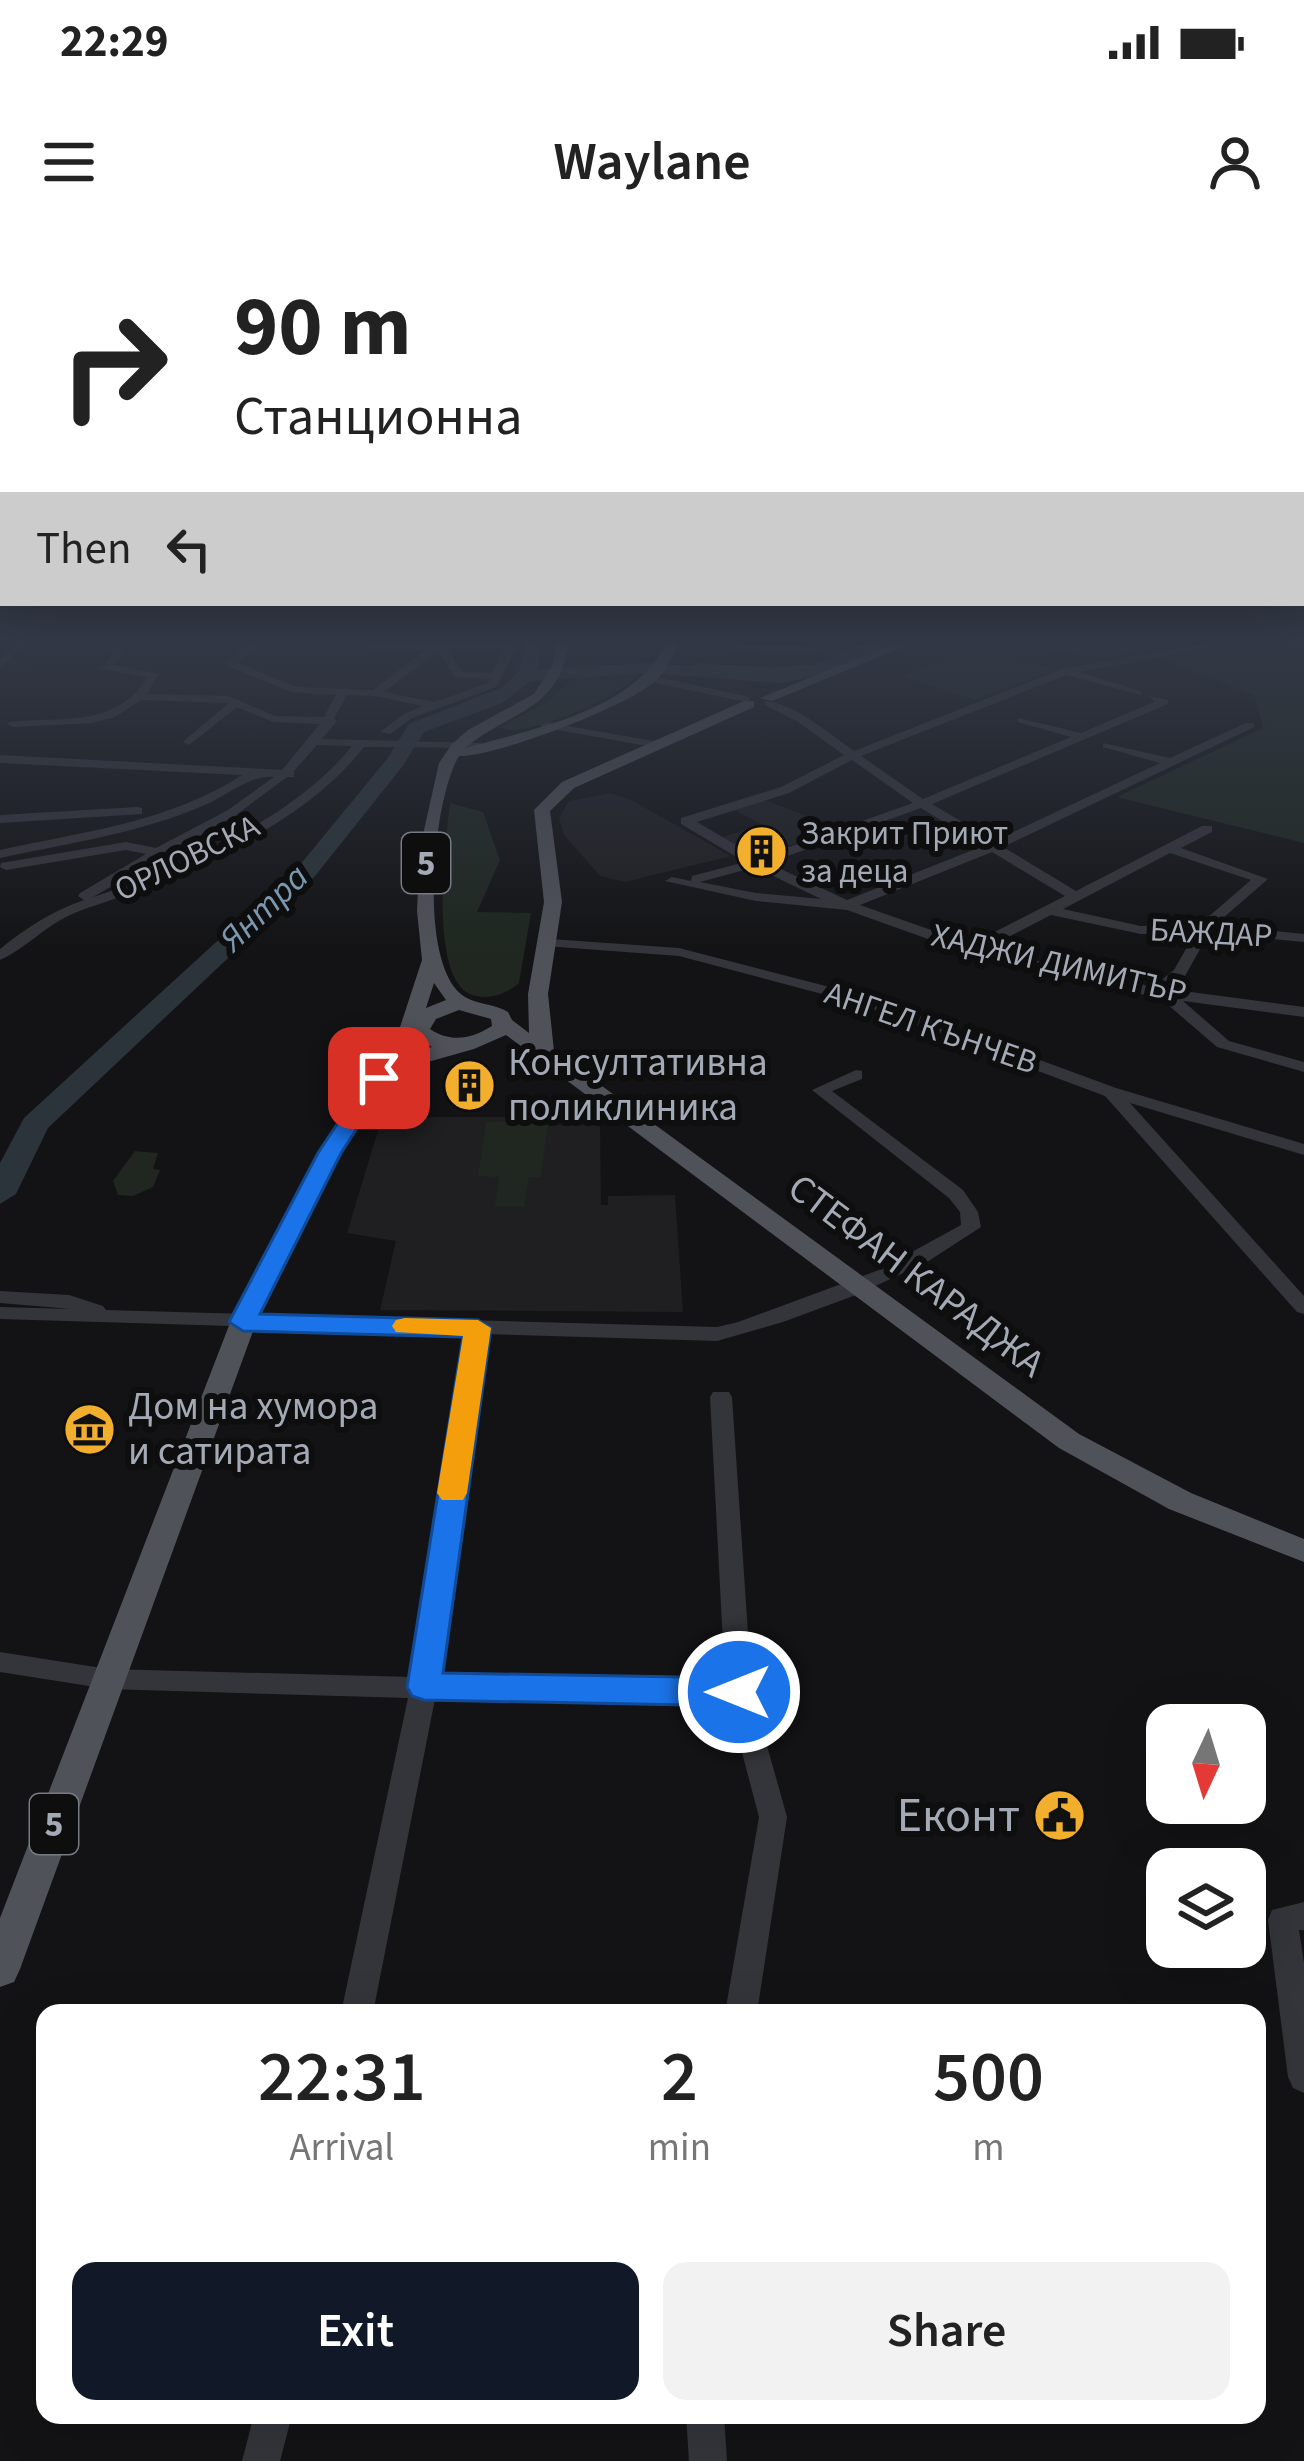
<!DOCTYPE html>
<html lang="en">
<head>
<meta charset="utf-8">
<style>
	:root { --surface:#fff; --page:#f2f2f2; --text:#222; --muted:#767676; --accent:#111827 }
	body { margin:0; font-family:"Source Sans 3",sans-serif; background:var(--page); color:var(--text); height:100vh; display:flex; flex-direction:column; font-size:45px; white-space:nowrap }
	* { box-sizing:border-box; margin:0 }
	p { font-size:39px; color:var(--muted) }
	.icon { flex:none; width:66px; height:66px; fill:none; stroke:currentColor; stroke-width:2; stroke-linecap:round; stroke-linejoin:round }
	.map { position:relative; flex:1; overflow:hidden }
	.panel { position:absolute; left:36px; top:1764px; width:1230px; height:420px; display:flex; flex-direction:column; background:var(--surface); border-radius:24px; box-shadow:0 12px 48px #0002 }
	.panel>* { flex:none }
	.hud { position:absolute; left:0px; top:0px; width:1305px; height:366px; box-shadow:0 12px 48px #0002; background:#fff; color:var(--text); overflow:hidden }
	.needle { width:78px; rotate:184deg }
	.fabs { position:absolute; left:1146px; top:1464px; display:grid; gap:24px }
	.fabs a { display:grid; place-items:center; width:120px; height:120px; border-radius:24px; background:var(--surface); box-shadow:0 12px 48px #0002; font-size:60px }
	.pin { position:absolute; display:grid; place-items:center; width:102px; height:102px; color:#fff; margin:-51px; border-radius:24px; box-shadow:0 6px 18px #0006 }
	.me { position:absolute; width:132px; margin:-66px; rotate:270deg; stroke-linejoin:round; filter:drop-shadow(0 0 9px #0008) }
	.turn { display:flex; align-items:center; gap:42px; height:252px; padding:0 36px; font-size:54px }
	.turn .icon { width:156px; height:156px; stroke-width:2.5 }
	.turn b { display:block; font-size:84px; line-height:102px }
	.then { display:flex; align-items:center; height:114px; padding:0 36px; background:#0003; gap:24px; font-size:45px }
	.eta { display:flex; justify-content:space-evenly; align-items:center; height:204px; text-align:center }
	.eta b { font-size:72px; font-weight:600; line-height:84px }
	.action { display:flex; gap:24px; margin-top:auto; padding:24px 36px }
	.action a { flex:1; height:138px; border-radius:24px; background:var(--accent); color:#fff; font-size:48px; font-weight:600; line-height:138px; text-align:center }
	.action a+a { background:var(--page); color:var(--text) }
	.status { display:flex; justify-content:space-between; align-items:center; height:84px; padding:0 60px; background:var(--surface); direction:ltr }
	.status svg { height:33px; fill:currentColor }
	header { display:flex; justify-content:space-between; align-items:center; height:156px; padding:0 36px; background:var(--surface); font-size:54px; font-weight:600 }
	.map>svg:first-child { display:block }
	.built { fill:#1f1f22 }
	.green { fill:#1f2720 }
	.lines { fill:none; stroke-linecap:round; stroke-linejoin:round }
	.river { fill:#2b343a; fill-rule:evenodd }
	.minor { fill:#34353a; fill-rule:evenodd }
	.major { fill:#505259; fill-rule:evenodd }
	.route { fill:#1a73e8; stroke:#114b97; stroke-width:3 }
	.slow { fill:#f59e0b }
	.labels { text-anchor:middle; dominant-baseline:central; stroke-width:12; stroke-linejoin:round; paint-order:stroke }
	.far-poi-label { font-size:33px; fill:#a4aab5; stroke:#0e0e0f; text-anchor:start }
	.far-street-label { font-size:33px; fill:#a4aab5; stroke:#0e0e0f }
	.shield { fill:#0e0e0f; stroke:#777b83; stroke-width:3 }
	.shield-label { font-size:36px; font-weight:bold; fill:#a4aab5 }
	.far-water-label { font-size:36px; font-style:italic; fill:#7b98b1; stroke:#0e0e0f }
	.poi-label { font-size:39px; fill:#a4aab5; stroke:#0e0e0f; text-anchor:start }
	.street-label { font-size:39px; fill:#a4aab5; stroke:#0e0e0f }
	.near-poi-label { font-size:48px; fill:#a4aab5; stroke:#0e0e0f; text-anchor:end }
</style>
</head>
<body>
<div class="status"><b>22:29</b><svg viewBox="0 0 49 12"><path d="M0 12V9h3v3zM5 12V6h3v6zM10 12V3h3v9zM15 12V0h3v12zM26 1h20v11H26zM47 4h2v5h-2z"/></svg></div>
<header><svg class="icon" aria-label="menu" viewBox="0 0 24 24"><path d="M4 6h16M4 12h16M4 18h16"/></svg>Waylane<svg class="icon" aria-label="person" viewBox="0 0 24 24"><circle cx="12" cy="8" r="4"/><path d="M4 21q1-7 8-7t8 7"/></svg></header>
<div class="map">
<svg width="1304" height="2221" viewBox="0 0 1304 2221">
	<rect width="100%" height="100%" fill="#131315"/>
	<!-- built -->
	<path class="built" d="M 610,553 L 631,560 L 731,616 L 625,642 L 600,636 L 564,595 L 559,578 L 569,561 Z
		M 765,560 L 829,585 L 835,590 L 777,610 L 763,603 L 738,610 L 719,598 L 762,585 L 735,570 Z
		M 433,877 L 554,877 L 600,882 L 601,965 L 608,965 L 608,956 L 675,955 L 683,1072 L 380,1070 L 396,1001 L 347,993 L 379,887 Z"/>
	<!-- green -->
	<path class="green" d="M 1024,402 L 1158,402 C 1104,428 1079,415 1024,402 Z
		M 1254,402 L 1304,402 L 1304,603 L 1117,557 L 1263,488 L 1255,456 L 1160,418 Z
		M 976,406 L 977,406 L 1055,430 L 975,460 L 902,437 Z
		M 576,423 L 645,427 C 631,452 524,502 499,487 L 546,463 L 576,436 Z
		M 450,563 L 483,572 L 500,620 L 477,672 L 531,673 L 519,743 C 506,754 493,759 476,756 C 426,747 446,600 450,563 Z
		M 548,881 L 541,937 L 529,937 L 524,967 L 495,966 L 499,937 L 478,936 L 486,882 Z
		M 135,911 L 158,913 L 153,929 L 160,930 L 153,947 L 133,956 L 118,955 L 113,941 Z"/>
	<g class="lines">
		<!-- river -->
		<path class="river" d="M 525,402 L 543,402 L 537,430 L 648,423 L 781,433 L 806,428 L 868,402 L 892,402 L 817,436 L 781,443 L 648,433 L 531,441 L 502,463 L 424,492 L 402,527 L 315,636 L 48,888 L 16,954 L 0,964 L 0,923 L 24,878 L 299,626 L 387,519 L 409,484 L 503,447 L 519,431 Z"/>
		<!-- minor -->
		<path class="minor" d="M 20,402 L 31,402 L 0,427 L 0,419 Z
			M 255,402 L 267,402 L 237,423 L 297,447 L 373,450 L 427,409 L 372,410 L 368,405 L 517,402 L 518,405 L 496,447 L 412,478 L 390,494 L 380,492 L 404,474 L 423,466 L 375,456 L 347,455 L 334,478 L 337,481 L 322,499 L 479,503 L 483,504 L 483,508 L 364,507 C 306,581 208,623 122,656 C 105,663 87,667 70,675 C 44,687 25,709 0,720 L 0,709 C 26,688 52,671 84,660 L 78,656 L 80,653 L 146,614 L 126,610 L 6,630 L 0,627 L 1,623 L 126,602 L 156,608 L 228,570 L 274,537 C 249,535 230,554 207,564 C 142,593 69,603 0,618 L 0,610 C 82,592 170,582 242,535 L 0,523 L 0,515 L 282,530 L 320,484 L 273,482 L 237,467 L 189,505 L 183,502 L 185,500 L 229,463 L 141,460 L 115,477 L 92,483 L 13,487 L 7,484 L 9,482 C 64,476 114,489 148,437 L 102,429 L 113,413 L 109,409 L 114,406 L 124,413 L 114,425 L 158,434 L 148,454 L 228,456 L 275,476 L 324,477 L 336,455 L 291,452 L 225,425 L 225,421 ZM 504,408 L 492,433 L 462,432 L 447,409 ZM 438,411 L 455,437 L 489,439 L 488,443 L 435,462 L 384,452 ZM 317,505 L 352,506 C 296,577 178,630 93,657 L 236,575 L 287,537 L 294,537 L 294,531 Z
			M 1217,402 L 1240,402 L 1079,432 L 1141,451 L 1141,455 L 1066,435 L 861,516 L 923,559 L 1071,497 L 1018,482 L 1018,478 L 1081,493 L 1154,462 L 1150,456 L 1168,460 L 1168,464 L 932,564 L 994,601 L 1160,523 L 1103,507 L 1103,503 L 1170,518 L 1246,483 L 1254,483 L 1254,487 L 1003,607 L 1076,651 L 1202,586 L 1212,586 L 1212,592 L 1181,608 L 1268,639 L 1215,685 L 1304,694 L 1304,702 L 1209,693 L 1185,736 L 1168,749 L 1304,767 L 1304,777 L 1183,761 L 1229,801 L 1304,822 L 1304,832 L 1217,807 L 1160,758 L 1063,738 L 967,713 L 847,670 L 756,661 L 665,641 L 672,637 L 691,641 L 692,636 L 745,622 L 681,584 L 681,578 L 781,547 L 844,515 L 798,482 L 765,465 L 765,461 C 796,464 828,493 854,511 L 1062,429 ZM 852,520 L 913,563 L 758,618 L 697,582 L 789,553 ZM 921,568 L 983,606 L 847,660 L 768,623 ZM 992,612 L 1065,656 L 971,704 L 860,665 ZM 1170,613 L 1251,640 L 1200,684 L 1141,686 L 1063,669 ZM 755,627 L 821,659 L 756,653 L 700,642 ZM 1051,675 L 1141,694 L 1195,693 L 1174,730 L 1153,747 L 985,709 Z
			M 736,405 L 815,407 L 820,410 L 815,413 L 732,410 Z
			M 696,423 L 775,428 L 808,424 L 813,427 L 775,434 L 692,428 Z
			M 651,436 L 746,456 L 751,459 L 746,462 L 647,441 Z
			M 546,482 L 658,502 L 664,505 L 658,508 L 542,487 L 540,485 Z
			M 138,567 L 142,568 L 142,574 L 0,583 L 0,575 Z
			M 550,699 L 679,708 L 868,757 L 1116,848 L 1304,904 L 1304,915 L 1130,863 L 1304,1056 L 1304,1074 L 1297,1072 L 1105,856 L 856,763 L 679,716 L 545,706 L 545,700 Z
			M 856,830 L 862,831 L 862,839 L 832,851 L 963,950 L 978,972 L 981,987 L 927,1022 L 856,1055 L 783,1082 L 717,1101 L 487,1094 L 438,1438 L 725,1441 L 710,1157 L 713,1152 L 729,1152 L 732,1157 L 752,1452 L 787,1577 L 757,1773 L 725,1773 L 759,1577 L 729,1463 L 435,1459 L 373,1773 L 341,1773 L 408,1458 L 108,1449 L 0,1432 L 0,1412 L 108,1429 L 412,1437 L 467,1093 L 0,1079 L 0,1067 L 72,1069 L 0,1063 L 0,1051 L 69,1055 L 103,1066 L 106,1070 L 717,1087 L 738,1082 L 879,1030 L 961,985 L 960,972 L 949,958 L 812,850 Z
			M 1304,1662 L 1304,1690 L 1299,1690 L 1304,1723 L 1304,1853 L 1293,1848 L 1288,1837 L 1268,1680 L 1272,1670 Z
			M 254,2175 L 292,2175 L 280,2221 L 242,2221 Z
			M 686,2175 L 724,2175 L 727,2221 L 689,2221 Z"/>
		<!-- major -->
		<path class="major" d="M 557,402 L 569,402 C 558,473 512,469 465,508 C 532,489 635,471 667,402 L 679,402 C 673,416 666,432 654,442 C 626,467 495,517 459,516 C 433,558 416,727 465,757 C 476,764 495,764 508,772 L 512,780 L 529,793 L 528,754 L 544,662 L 534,570 L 562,542 L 744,461 L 754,461 L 754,467 L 574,548 L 550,571 L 562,662 L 548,754 L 554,811 L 1079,1194 L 1191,1253 L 1304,1299 L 1304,1322 L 1169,1269 L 1059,1208 L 506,795 L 474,809 L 392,832 L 341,913 L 256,1083 L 20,1729 L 14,1742 L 0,1747 L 0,1678 L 230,1083 L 317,913 L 400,787 L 422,720 L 417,671 L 420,608 L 439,523 L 452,504 L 468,490 L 534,454 L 552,426 ZM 434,743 L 446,760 L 426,768 ZM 459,770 L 491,779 L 492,786 C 471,799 451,803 430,789 L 436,779 ZM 414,796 L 432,807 L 403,815 Z
			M 897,402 L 915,402 L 772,461 L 760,458 Z"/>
	</g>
	<!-- sky -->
	<linearGradient id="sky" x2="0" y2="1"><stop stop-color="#0a0a0c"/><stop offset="0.56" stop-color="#333946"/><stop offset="1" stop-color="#333946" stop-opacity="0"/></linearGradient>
	<rect width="1304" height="713" fill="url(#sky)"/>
	<!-- route -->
	<path class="route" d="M 379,831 L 390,838 L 341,913 L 260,1074 L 478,1080 L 491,1088 L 443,1433 L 739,1438 L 751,1442 L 756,1452 L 751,1462 L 739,1466 L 424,1460 L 412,1456 L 407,1447 L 463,1097 L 243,1091 L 229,1082 L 318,913 L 371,833 Z"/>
	<!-- slow -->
	<path class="slow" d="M 405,1078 L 478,1080 L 491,1088 L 467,1253 L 463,1260 L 442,1260 L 437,1253 L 463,1096 L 396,1092 L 392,1086 L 396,1080 Z"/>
	<!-- icons -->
	<defs>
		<symbol id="building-disc" viewBox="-11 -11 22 22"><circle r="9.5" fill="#f2af2e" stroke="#0e0e0f"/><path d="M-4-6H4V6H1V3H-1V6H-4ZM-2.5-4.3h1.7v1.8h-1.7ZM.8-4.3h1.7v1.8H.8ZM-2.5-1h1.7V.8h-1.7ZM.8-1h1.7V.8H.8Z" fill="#111"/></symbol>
		<symbol id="museum-disc" viewBox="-11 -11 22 22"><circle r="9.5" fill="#f2af2e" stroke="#0e0e0f"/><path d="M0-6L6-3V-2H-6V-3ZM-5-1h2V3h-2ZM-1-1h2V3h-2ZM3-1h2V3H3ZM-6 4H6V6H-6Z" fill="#111"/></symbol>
		<symbol id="civic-disc" viewBox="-11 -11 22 22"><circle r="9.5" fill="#f2af2e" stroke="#0e0e0f"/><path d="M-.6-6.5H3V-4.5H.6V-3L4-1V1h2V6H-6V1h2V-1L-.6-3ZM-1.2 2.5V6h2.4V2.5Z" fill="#111"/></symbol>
	</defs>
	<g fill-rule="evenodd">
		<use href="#building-disc" x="732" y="582" width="59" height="59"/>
		<use href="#building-disc" x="440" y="816" width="59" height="59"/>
		<use href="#museum-disc" x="60" y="1160" width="59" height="59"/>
		<use href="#civic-disc" x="1030" y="1546" width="59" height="59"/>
	</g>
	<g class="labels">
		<!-- far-poi labels -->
		<g class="far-poi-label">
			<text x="801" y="593">Закрит Приют<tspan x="801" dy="38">за деца</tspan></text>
		</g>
		<!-- far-street labels -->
		<g class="far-street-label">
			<text transform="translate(187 618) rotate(-26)">ОРЛОВСКА</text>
			<text transform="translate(1211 693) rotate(3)">БАЖДАР</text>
			<text transform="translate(1059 724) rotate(13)">ХАДЖИ ДИМИТЪР</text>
			<text transform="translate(931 788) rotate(19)">АНГЕЛ КЪНЧЕВ</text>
		</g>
		<!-- shield labels -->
		<g class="shield">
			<rect x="402" y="593" width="48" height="60" rx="9"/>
			<rect x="30" y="1554" width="48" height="60" rx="9"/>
		</g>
		<g class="shield-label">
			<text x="426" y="623">5</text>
			<text x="54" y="1584">5</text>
		</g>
		<!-- far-water labels -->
		<g class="far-water-label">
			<text transform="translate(264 668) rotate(-44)">Янтра</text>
		</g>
		<!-- poi labels -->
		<g class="poi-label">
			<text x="508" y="823">Консултативна<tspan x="508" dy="45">поликлиника</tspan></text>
			<text x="128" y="1167">Дом на хумора<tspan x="128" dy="45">и сатирата</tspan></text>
		</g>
		<!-- street labels -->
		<g class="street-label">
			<text transform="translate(916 1036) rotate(37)">СТЕФАН КАРАДЖА</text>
		</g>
		<!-- near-poi labels -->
		<g class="near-poi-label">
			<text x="1020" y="1576">Еконт</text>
		</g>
	</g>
</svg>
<div class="fabs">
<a><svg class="needle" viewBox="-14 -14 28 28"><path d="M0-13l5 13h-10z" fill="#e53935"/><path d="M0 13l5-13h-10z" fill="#767676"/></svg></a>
<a><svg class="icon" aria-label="layers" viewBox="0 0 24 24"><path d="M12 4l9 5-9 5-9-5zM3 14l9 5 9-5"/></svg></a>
</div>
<div class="pin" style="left:379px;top:838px;background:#d93025"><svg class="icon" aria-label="arrive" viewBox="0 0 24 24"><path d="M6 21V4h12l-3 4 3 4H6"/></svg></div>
<svg class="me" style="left:739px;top:1452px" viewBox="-20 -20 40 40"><circle r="17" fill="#1a73e8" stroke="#fff" stroke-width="3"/><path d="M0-11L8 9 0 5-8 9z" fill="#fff"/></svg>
<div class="hud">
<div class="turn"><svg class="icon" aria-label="right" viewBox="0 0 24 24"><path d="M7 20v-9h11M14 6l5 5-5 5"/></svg><div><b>90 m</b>Станционна</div></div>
<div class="then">Then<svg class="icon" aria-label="left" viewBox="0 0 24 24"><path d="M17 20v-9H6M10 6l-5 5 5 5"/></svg></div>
</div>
<section class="panel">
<div class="eta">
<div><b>22:31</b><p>Arrival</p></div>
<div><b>2</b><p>min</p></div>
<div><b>500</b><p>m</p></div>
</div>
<div class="action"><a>Exit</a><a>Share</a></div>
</section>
</div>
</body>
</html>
